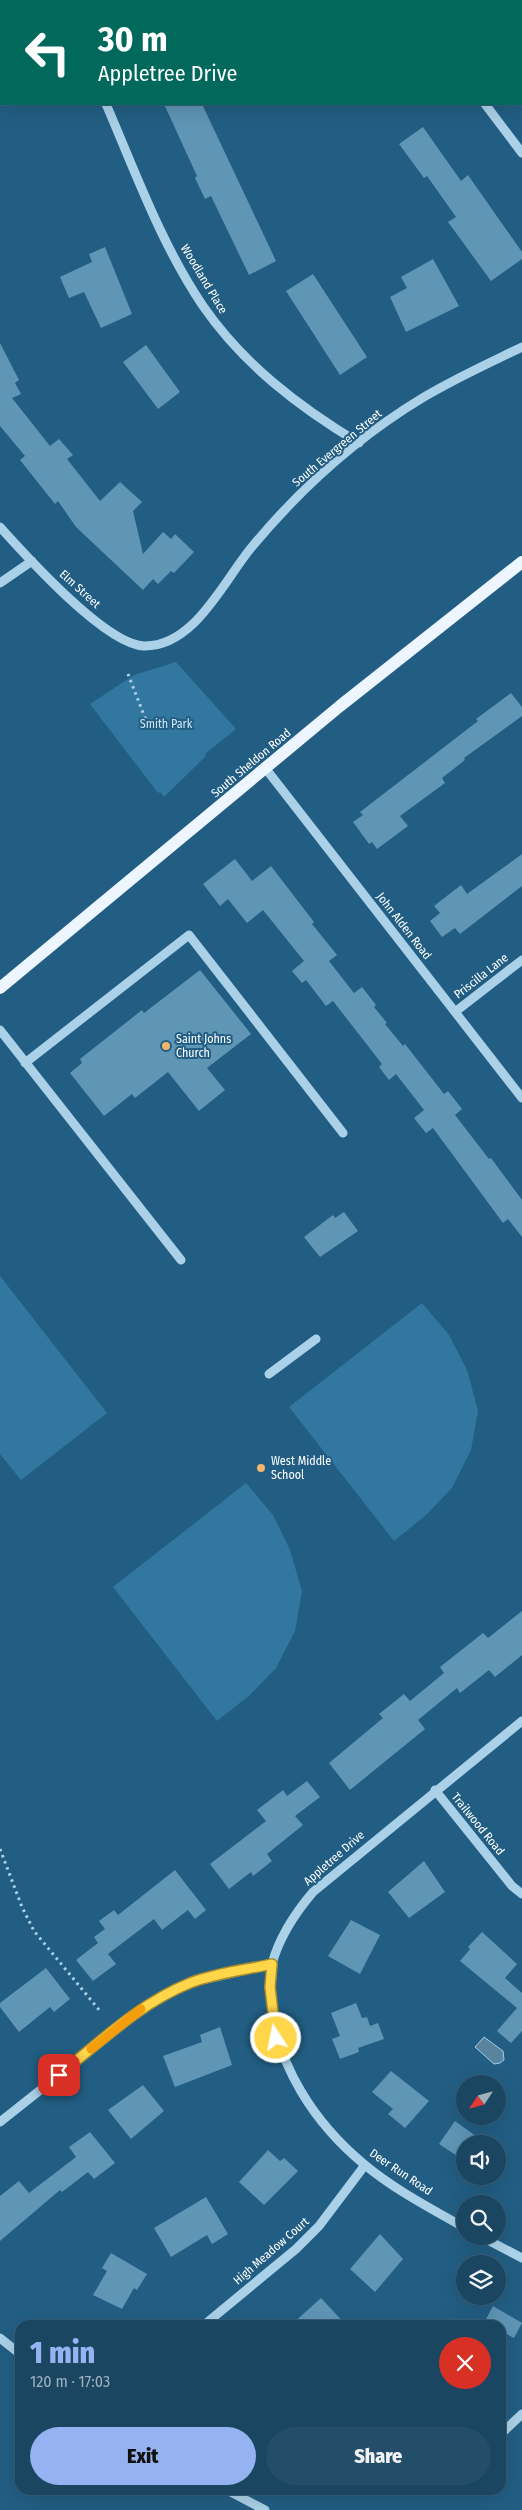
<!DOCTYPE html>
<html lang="en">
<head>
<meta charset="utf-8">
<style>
	:root { --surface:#1a4662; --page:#234d68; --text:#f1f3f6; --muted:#9fb1be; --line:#385e77; --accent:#95b2f1 }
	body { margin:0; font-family:"Fira Sans Condensed",sans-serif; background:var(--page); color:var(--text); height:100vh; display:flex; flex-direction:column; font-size:19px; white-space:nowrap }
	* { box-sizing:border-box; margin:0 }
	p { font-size:16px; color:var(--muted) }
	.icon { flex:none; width:28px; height:28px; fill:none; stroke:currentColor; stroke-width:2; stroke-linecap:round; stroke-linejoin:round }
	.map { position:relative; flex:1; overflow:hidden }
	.sheet { position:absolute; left:15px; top:2320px; width:491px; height:175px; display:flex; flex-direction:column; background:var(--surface); border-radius:15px; box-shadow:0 5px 20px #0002,0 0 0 1px var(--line) }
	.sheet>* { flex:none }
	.top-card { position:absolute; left:0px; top:0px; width:522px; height:105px; box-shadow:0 5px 20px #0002,0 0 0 1px var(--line); background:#00695c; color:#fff; overflow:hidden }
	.needle { width:32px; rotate:234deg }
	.controls { position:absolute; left:456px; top:2075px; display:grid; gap:10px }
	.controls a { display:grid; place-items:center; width:50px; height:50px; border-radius:50%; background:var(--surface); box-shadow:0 5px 20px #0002,0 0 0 1px var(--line); font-size:25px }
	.pin { position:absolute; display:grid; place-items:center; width:42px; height:42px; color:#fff; margin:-21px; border-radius:10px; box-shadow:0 2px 8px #0006 }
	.me { position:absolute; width:55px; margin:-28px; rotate:349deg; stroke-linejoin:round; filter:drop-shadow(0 0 4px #0008) }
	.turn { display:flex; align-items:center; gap:18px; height:105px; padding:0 15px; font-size:22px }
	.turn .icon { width:65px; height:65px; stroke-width:2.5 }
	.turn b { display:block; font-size:35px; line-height:42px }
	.round { display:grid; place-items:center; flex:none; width:52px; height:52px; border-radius:26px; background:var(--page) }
	.headline { display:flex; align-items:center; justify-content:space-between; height:85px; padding:0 15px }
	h1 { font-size:30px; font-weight:800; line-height:38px; color:var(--accent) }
	.action { display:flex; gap:10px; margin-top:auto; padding:10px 15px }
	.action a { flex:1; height:58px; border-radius:30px; background:var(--accent); color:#111; font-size:20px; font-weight:800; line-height:58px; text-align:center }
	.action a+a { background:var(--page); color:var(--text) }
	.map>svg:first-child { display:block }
	.green { fill:#32779f }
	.water { fill:#5a849e; stroke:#9ecee9 }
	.building { fill:#5f95b5 }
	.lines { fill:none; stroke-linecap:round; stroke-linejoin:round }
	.path { stroke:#aad1e8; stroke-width:3; stroke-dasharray:2.5 4; stroke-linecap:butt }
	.minor { stroke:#aad1e8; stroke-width:9 }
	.major { stroke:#edf6fe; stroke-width:12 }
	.route-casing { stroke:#a68a30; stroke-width:12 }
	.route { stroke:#ffd54a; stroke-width:9 }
	.slow { stroke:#f59e0b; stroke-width:9 }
	.poi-dot { fill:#f4b56c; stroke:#225e83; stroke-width:2 }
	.labels { text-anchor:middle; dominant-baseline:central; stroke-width:4; stroke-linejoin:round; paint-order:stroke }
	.street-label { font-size:12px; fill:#fff; stroke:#225e83 }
	.park-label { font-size:12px; fill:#cee7f6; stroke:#225e83 }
	.poi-label { font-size:12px; fill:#fff; stroke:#225e83; text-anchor:start }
</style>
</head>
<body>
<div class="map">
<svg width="522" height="2510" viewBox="0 0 522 2510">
	<rect width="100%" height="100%" fill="#225e83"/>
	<!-- green -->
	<path class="green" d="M 176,662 L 236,729 L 205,754 L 206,756 L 164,797 L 160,792 L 158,793 L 90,704 L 134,675 Z
		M 0,1276 L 107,1413 L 21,1480 L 0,1454 Z
		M 422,1303 L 449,1335 L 467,1370 L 478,1411 L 471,1450 L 452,1488 L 426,1515 L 394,1541 L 289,1407 Z
		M 246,1483 L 273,1515 L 290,1550 L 302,1591 L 295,1631 L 276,1668 L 250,1695 L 217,1721 L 113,1587 Z"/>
	<!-- water -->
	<path class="water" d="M 484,2037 L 503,2051 L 504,2060 L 500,2063 L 494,2064 L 475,2047 Z"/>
	<!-- building -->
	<path class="building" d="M 164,104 L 202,104 L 276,261 L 249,275 L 211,196 L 205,199 L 195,178 L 197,176 Z
		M 423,127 L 461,181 L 468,175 L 522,252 L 522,259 L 491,281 L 448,222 L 456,217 L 427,176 L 424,178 L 399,144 Z
		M 105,247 L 132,314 L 101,328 L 84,292 L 69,298 L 60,277 L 92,262 L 89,254 Z
		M 433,259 L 459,306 L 406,332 L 390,297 L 407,288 L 401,277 Z
		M 313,274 L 367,357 L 340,375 L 286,291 Z
		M 0,343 L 19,380 L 15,383 L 21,394 L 12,398 L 50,446 L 59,439 L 73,455 L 67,459 L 100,501 L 120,482 L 142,502 L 133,511 L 143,554 L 163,532 L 171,539 L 175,534 L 194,552 L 174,573 L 171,571 L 158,584 L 153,579 L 143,590 L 76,527 L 58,501 L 55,504 L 20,460 L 25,456 L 0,426 Z
		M 146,345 L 180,392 L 158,409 L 123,362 Z
		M 511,693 L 522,707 L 522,716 L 464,758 L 465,760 L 442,778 L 445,783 L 400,816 L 408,826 L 377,849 L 372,842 L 369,844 L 353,822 L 363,815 L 360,812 L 478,721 L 476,719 Z
		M 522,854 L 522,886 L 460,934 L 455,928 L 442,937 L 430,921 L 440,913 L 434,906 L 461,885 L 467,894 Z
		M 235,859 L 252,881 L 271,866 L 314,922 L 312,924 L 337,955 L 329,961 L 354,993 L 362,987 L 376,1005 L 374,1007 L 387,1023 L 385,1024 L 403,1046 L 405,1044 L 444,1094 L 448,1091 L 462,1109 L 455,1115 L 489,1159 L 491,1158 L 522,1200 L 522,1237 L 508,1219 L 503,1223 L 433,1128 L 426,1133 L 414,1118 L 424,1110 L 396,1074 L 389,1080 L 379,1067 L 382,1064 L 333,1001 L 326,1006 L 306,980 L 302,983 L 292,971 L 304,961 L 263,910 L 247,923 L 228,899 L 220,906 L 203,884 Z
		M 200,970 L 251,1034 L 207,1068 L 225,1090 L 199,1111 L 168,1072 L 135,1098 L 132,1094 L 104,1116 L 70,1073 L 82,1063 L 80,1059 L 142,1010 L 144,1013 Z
		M 344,1212 L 358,1231 L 320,1257 L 304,1237 L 333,1215 L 335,1218 Z
		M 522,1611 L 522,1655 L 495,1677 L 489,1670 L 460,1693 L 457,1688 L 418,1720 L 425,1729 L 350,1790 L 329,1763 L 383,1718 L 379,1714 L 404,1694 L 410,1701 L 444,1673 L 440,1667 L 483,1633 L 488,1638 Z
		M 307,1781 L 320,1797 L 295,1816 L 303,1825 L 267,1854 L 272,1861 L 253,1876 L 251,1872 L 229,1889 L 210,1864 L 266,1821 L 257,1810 L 283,1790 L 287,1796 Z
		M 424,1861 L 445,1892 L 409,1918 L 388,1892 Z
		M 175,1870 L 206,1910 L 195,1919 L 188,1910 L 162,1930 L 154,1919 L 108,1954 L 116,1964 L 93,1981 L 76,1960 L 98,1943 L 94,1937 L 105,1929 L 99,1921 L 114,1910 L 118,1915 Z
		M 351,1920 L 380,1935 L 360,1974 L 328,1956 Z
		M 482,1932 L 517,1964 L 505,1978 L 522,1993 L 522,2031 L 511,2043 L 497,2031 L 517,2008 L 460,1961 L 470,1949 L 468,1947 Z
		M 46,1968 L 70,1999 L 54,2012 L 50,2007 L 19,2032 L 0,2007 L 0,2003 Z
		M 356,2003 L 362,2018 L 367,2017 L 370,2026 L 378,2023 L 384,2039 L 358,2048 L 359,2052 L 340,2059 L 332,2039 L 340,2036 L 331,2013 Z
		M 220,2027 L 232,2065 L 175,2087 L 163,2056 L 202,2042 L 200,2035 Z
		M 391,2071 L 429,2101 L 405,2128 L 388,2114 L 393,2109 L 372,2092 Z
		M 143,2085 L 164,2111 L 131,2139 L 108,2110 Z
		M 455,2121 L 487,2144 L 465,2144 L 465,2161 L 439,2144 Z
		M 90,2132 L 115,2163 L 94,2179 L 88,2172 L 62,2192 L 60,2190 L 0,2241 L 0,2196 L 19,2181 L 29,2193 L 76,2157 L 69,2147 Z
		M 268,2150 L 280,2161 L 284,2158 L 298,2171 L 264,2205 L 239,2182 Z
		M 206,2197 L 228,2234 L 212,2244 L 207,2235 L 171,2257 L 154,2228 Z
		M 380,2234 L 403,2259 L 375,2292 L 350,2269 Z
		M 111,2253 L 147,2274 L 137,2290 L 134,2288 L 122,2309 L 93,2295 L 107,2271 L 102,2268 Z
		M 321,2298 L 346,2325 L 291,2325 Z
		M 493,2306 L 522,2323 L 514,2338 L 501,2331 L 501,2325 L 483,2325 Z"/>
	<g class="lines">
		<!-- path -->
		<path class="path" d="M 128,674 L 147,723
			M 0,1849 L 22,1907 L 34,1931 L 100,2011"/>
		<!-- minor -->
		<path class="minor" d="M 60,0 L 61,1
			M 406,0 L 406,1
			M 106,104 C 135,171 161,244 203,306 C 243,364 299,407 359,443
			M 485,104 L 522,153
			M 0,527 C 27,557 105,644 144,646 C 194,647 223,582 251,548 C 299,490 359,436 424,397 C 456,378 489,363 522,347
			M 0,583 L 32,561
			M 266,769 L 522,1098
			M 455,1012 L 522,960
			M 0,1030 L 181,1260
			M 25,1063 L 189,935 L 343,1133
			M 269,1374 L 316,1339
			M 435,1790 L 512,1886 L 522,1894
			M 0,2122 L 150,2003 L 193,1982 L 272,1964
			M 465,2228 C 432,2209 395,2190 365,2165 C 315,2124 275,2064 271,1998 C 270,1987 269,1975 272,1964 C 279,1938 296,1912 313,1892 L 522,1721
			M 480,2236 L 522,2258
			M 204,2325 L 296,2249 L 319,2226 L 365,2165
			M 0,2338 L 20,2354
			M 501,2434 L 522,2414
			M 227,2490 L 265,2510"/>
		<!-- major -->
		<path class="major" d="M 0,988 L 340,706 L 522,562"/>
	</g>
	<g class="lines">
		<defs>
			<path id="route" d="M 59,2075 C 100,2042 140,2003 190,1983 C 215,1973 245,1970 272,1964 L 270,1987 L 276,2038"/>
		</defs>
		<!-- route casing -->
		<use href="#route" class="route-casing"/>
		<!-- route -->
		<use href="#route" class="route"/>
		<!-- slow -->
		<path class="slow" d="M 91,2049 L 141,2009"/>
	</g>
	<!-- markers -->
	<g class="poi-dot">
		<circle cx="166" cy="1046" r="5"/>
		<circle cx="261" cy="1468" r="5"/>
	</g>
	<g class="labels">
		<!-- street labels -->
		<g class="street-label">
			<text transform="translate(204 279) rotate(59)">Woodland Place</text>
			<text transform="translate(337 448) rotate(-40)">South Evergreen Street</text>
			<text transform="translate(80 589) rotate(42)">Elm Street</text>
			<text transform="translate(251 763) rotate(-40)">South Sheldon Road</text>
			<text transform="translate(404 926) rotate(52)">John Alden Road</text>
			<text transform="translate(481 976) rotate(-38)">Priscilla Lane</text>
			<text transform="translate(478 1824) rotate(51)">Trailwood Road</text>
			<text transform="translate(334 1858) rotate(-41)">Appletree Drive</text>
			<text transform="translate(401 2172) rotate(34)">Deer Run Road</text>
			<text transform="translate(271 2251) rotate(-41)">High Meadow Court</text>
		</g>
		<!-- park labels -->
		<g class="park-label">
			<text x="166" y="724">Smith Park</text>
		</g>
		<!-- poi labels -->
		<g class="poi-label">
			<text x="176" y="1039">Saint Johns<tspan x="176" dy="14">Church</tspan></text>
			<text x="271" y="1461">West Middle<tspan x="271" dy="14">School</tspan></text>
		</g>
	</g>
</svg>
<div class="controls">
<a><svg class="needle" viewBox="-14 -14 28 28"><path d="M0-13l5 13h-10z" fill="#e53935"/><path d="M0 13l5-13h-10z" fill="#9fb1be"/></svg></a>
<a><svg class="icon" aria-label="sound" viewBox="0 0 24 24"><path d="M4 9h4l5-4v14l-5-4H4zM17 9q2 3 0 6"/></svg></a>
<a><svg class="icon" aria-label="search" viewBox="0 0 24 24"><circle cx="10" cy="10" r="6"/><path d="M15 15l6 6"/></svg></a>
<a><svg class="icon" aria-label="layers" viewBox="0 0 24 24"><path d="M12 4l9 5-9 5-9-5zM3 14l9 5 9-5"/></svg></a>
</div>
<div class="pin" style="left:59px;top:2075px;background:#d93025"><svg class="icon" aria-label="arrive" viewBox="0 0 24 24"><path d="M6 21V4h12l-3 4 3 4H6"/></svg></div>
<svg class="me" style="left:276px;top:2038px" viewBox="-20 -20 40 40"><circle r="17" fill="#ffd54a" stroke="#fff" stroke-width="3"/><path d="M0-11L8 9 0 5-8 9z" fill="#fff"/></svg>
<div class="top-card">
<div class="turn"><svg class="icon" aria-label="left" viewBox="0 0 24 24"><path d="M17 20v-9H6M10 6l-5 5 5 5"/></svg><div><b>30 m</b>Appletree Drive</div></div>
</div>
<section class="sheet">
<div class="headline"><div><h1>1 min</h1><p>120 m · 17:03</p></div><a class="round" style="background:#d93025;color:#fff"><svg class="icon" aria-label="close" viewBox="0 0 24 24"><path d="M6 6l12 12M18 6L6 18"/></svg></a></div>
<div class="action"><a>Exit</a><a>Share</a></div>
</section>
</div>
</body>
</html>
